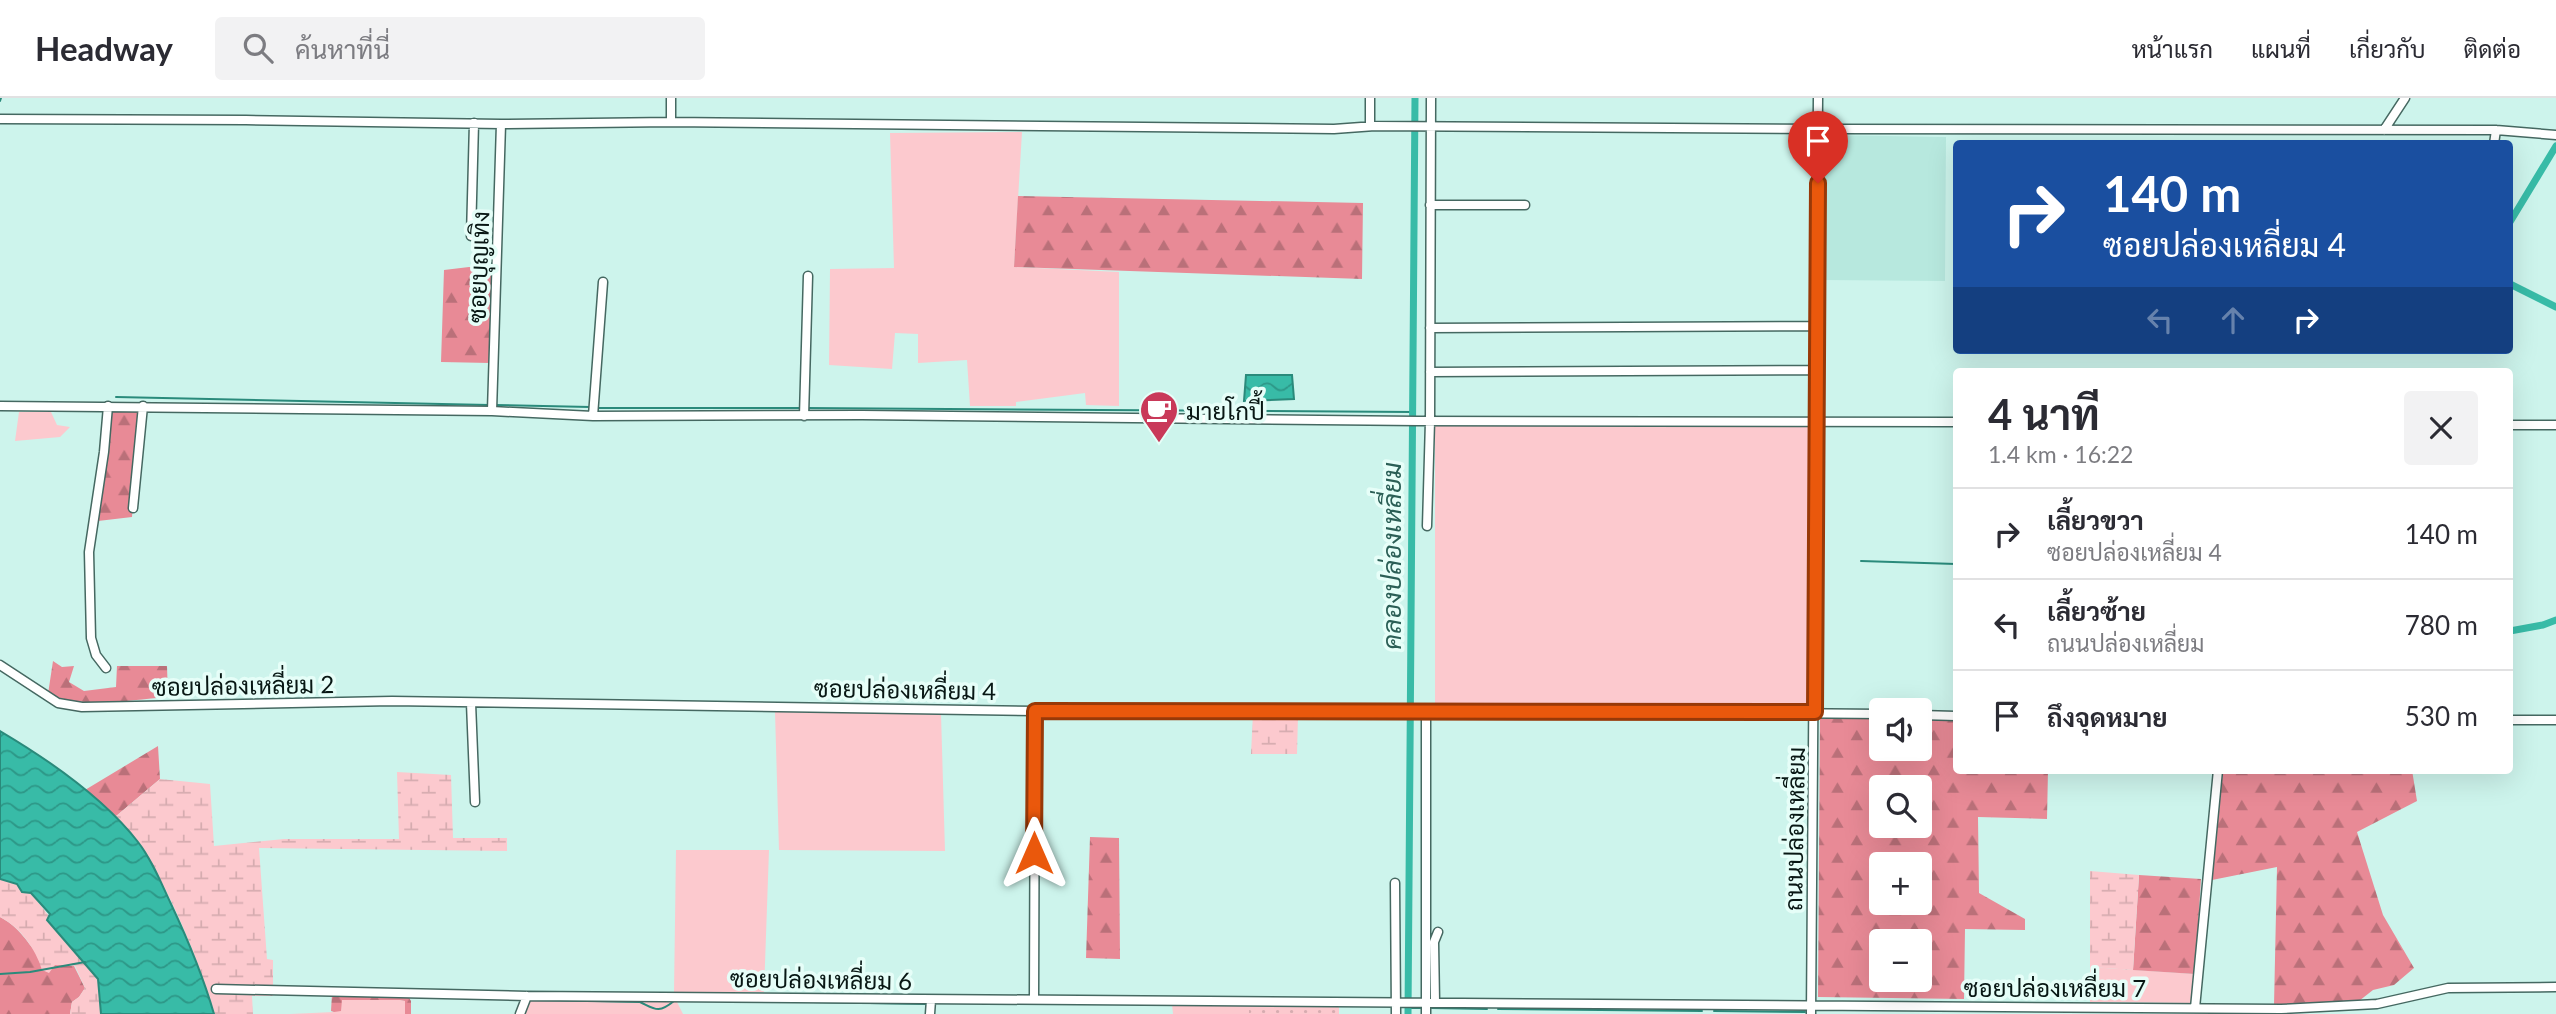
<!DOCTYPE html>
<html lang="th">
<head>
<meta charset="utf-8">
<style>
	:root { --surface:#fff; --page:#f2f2f3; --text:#2b2b33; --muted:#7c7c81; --line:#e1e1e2 }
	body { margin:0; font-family:Lato,Sarabun,sans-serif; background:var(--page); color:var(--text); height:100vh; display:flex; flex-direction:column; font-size:26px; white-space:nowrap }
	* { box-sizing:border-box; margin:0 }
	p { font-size:23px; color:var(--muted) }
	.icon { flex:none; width:38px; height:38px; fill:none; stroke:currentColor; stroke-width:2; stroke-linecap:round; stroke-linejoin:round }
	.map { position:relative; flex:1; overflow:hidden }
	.details { position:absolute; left:1953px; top:270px; width:560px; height:406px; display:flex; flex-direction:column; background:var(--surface); border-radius:7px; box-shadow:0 7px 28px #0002 }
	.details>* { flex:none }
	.guide { position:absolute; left:1953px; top:42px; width:560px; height:214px; border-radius:7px; box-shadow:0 7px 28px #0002; background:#1a4fa0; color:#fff; overflow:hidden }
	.buttons { position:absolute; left:1869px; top:600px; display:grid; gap:14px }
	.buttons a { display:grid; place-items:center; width:63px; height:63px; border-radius:7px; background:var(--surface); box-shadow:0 7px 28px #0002; font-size:35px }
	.pin { position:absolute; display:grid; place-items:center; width:60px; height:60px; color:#fff; margin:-72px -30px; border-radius:50% 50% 50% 0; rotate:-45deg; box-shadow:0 0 7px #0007 }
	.pin .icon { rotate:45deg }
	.me { position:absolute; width:77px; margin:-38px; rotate:0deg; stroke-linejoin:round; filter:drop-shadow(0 0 5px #0008) }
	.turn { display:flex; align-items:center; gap:24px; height:147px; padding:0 35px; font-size:32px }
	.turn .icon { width:91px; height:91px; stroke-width:2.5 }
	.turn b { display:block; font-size:49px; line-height:60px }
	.lanes { display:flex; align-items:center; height:66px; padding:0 35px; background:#0003; justify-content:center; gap:35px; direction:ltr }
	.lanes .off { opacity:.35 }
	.round { display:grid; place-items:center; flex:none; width:74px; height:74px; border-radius:7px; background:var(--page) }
	.head { display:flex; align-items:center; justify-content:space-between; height:119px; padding:0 35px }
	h1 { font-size:42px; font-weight:700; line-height:52px }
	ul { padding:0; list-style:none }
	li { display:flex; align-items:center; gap:21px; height:91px; padding:0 35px; border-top:2px solid var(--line) }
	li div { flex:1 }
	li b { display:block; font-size:26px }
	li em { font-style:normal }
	header { display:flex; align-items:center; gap:42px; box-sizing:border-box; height:98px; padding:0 35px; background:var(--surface); border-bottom:2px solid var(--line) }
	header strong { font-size:33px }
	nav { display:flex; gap:38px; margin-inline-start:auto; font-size:24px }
	.search { width:490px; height:63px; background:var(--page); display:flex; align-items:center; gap:18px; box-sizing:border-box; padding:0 24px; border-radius:7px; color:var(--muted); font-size:26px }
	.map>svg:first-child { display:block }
	.built { fill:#b7e8de }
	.grass { fill:#fcc9ce }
	.forest { fill:url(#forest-firs); fill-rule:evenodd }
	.wetland { fill:url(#wetland-marsh) }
	.garden { fill:url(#garden-dots) }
	.water { fill:url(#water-waves); stroke:#2a8a7b; stroke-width:2 }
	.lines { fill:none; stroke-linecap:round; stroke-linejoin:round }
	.stream { stroke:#2a8a7b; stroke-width:2 }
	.canal { stroke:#38bba7; stroke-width:7 }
	.minor-casing { stroke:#456861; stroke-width:11 }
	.minor { stroke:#fff; stroke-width:8 }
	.route-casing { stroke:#983908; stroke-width:18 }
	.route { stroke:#ea580c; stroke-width:12 }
	.labels { text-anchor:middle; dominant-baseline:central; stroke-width:7; stroke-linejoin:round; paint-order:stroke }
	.street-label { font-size:24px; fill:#081714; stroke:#e6fef8 }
	.poi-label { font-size:24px; fill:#081714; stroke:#e6fef8; text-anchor:start }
	.water-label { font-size:26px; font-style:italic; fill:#2b5f56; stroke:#e6fef8 }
</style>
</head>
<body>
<header>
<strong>Headway</strong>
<div class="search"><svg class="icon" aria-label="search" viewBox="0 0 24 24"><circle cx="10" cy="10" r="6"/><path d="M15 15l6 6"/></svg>ค้นหาที่นี่</div>
<nav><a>หน้าแรก</a><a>แผนที่</a><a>เกี่ยวกับ</a><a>ติดต่อ</a></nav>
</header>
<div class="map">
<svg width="2556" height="916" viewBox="0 0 2556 916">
	<defs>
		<pattern id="forest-firs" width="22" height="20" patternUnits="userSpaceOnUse" patternTransform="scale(1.75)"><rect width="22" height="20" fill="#e88a96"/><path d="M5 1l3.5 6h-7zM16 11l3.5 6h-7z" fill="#ba7079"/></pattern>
		<pattern id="wetland-marsh" width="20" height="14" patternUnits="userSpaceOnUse" patternTransform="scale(1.75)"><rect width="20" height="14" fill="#fcc9ce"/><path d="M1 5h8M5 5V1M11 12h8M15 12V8" fill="none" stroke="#d6acb0"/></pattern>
		<pattern id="garden-dots" width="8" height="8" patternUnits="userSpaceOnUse" patternTransform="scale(1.75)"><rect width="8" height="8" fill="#fcc9ce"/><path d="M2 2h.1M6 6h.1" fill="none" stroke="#d6acb0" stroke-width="1.8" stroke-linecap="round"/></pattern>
		<pattern id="water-waves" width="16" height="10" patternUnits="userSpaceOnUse" patternTransform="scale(1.75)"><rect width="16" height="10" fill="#38bba7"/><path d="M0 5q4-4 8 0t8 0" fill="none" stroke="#2d9787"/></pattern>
	</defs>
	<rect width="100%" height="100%" fill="#cdf4ec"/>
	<!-- built -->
	<path class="built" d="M 1825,37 L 1946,39 L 1945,183 L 1824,182 Z"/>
	<!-- grass -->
	<path class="grass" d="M 1022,34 L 1014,169 L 1119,174 L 1119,308 L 1086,307 L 1085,295 L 1016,304 L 1016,308 L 970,308 L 967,262 L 918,265 L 918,236 L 895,235 L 892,271 L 829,267 L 830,171 L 894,170 L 890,35 Z
		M 19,314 L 51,314 L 57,327 L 70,329 L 60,339 L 15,343 Z
		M 1435,327 L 1809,328 L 1810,608 L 1805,611 L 1435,606 Z
		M 775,614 L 941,616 L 945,753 L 779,752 Z
		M 676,752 L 769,752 L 764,894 L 674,894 Z
		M 2090,869 L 2195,876 L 2191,905 L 2090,904 Z
		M 531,901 L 666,901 L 677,904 L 683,916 L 524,916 Z
		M 342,902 L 400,902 L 405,903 L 405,916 L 290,916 L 334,914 Z
		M 1172,906 L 1249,906 L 1249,916 L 1173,916 Z"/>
	<!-- forest -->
	<path class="forest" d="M 1018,98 L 1363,105 L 1362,181 L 1014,169 Z
		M 469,169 L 493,171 L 490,265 L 441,264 L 444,172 Z
		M 112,313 L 139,314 L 132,419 L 98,423 L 110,318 Z
		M 53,563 L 62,569 L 74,568 L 69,584 L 84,593 L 116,589 L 117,568 L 167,568 L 168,599 C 129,602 85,611 48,596 Z
		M 1820,619 L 1881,621 L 1881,651 L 1920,651 L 1920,622 L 1956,622 L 1956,672 L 2048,672 L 2047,721 L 1978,719 L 1979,795 L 2025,821 L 2025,832 L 1965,831 L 1964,901 L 1818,899 ZM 1881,690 L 1920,690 L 1920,728 L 1881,728 ZM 1881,766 L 1920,766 L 1920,805 L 1881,805 ZM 1881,844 L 1920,844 L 1920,882 L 1881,882 Z
		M 158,648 L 160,681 L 115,719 L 85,692 Z
		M 2223,672 L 2412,672 L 2417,703 L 2357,734 L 2383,817 L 2414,870 L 2394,887 L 2373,892 L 2359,903 L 2274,907 L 2277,769 L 2212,782 Z
		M 1090,739 L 1119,740 L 1120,861 L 1086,860 Z
		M 2139,777 L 2201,781 L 2195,876 L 2133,872 Z
		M 0,819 C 36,838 26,866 74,868 L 85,890 L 79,899 L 72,904 L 70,916 L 0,916 Z
		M 332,896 L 408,898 L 411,903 L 411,916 L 405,916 L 405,903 L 400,902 L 342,902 L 341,913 L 334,914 L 331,913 Z"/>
	<!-- wetland -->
	<path class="wetland" d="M 1253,615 L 1298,618 L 1297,656 L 1251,656 Z
		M 397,674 L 451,677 L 453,740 L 507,740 L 507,753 L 259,750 L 267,861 L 273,862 L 273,898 L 252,898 L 253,916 L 214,916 C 198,859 159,759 115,719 L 160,681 L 210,686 L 214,748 L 284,741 L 399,741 Z
		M 2090,773 L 2139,777 L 2133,872 L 2090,869 Z
		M 0,781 L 17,786 L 22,794 L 31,795 L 98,881 L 101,916 L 70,916 L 72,904 L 79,899 L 85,890 L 75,868 L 55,867 L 49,875 L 42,872 C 35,850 21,830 0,819 Z"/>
	<!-- garden -->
	<path class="garden" d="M 1249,906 L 1339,907 L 1339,916 L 1249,916 Z"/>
	<!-- water -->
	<path class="water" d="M 1246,277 L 1292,277 L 1294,301 L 1244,303 Z
		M 0,633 C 49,662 103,699 138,744 C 152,762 161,785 171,806 C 188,842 203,878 214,916 L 101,916 L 98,881 L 47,822 L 50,816 L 31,795 L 22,794 L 17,786 L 0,781 Z"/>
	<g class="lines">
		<!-- stream -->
		<path class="stream" d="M 0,3 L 1,0
			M 116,299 L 489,307
			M 495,307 L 590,309
			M 596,310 L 800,310
			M 806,310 L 1413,314
			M 1861,463 L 1956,466
			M 0,876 L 30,874 L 85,864
			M 534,902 L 640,904 C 655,911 658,916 674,903
			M 812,904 L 926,906
			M 1408,910 L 1421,910
			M 1432,910 L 1487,911
			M 1498,911 L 1702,913
			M 1714,913 L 1805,914"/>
		<!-- canal -->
		<path class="canal" d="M 2510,124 L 2556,48
			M 2510,186 L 2556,209
			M 2510,533 L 2543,527 L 2556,522
			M 1408,916 L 1415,0"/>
		<defs>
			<path id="minor" d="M 0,21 L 246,22 L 501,26 L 671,24 L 1334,31 L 1375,28 L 1832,31 L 2496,32 L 2556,37
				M 671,24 L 671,0
				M 1370,28 L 1370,0
				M 2384,32 L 2405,0
				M 2494,46 L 2496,32
				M 1430,107 L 1525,107
				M 471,138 L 474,25
				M 1430,230 L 1817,228
				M 1430,274 L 1816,272
				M 0,308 L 492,313 L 593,318 L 862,317 L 1418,323 L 1956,324
				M 492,313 L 501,26
				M 593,318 L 603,184
				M 804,318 L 808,178
				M 2510,327 L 2556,327
				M 133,410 L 143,308
				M 1427,428 L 1430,323 L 1431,0
				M 0,567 L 58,605 L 82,609 L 392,603 L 1035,613 L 1587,613 L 1881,616
				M 106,570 L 96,557 L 91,540 L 89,454 L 104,354 L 108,308
				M 471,605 L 475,704
				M 1426,612 L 1426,916
				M 1920,617 L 1956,618
				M 2510,622 L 2556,622
				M 1395,785 L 1396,916
				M 216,891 L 527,898 L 2281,911 L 2377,906 L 2448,890 L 2556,889
				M 1034,901 L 1035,613
				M 1435,904 L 1434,844 L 1438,834
				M 2195,910 L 2218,672
				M 520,916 L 527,898
				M 930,916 L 931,902
				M 1811,916 L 1818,0"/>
		</defs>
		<!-- minor casing -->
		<use href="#minor" class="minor-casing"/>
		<!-- minor -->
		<use href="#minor" class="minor"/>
	</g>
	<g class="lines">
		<defs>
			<path id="route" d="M 1034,755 L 1035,613 L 1815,614 L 1818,85"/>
		</defs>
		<!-- route casing -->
		<use href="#route" class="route-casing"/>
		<!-- route -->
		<use href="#route" class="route"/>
	</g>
	<!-- icons -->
	<defs>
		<symbol id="cafe-pin" viewBox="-11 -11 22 30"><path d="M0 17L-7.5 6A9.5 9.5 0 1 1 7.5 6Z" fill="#c93959" stroke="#e6fef8"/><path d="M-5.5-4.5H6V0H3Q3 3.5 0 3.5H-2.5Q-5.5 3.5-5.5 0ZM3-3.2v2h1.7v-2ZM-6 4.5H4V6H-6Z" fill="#fff"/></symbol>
	</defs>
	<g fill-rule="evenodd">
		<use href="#cafe-pin" x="1137" y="290" width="44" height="60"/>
	</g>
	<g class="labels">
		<!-- street labels -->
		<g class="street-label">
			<text transform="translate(478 169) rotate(-88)">ซอยบุญเทิง</text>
			<text transform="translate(243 587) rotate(-1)">ซอยปล่องเหลี่ยม 2</text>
			<text transform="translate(905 591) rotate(1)">ซอยปล่องเหลี่ยม 4</text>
			<text transform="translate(1794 731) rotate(-89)">ถนนปล่องเหลี่ยม</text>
			<text transform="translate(821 881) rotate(1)">ซอยปล่องเหลี่ยม 6</text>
			<text x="2055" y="889">ซอยปล่องเหลี่ยม 7</text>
		</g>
		<!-- poi labels -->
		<g class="poi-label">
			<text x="1186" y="312">มายโกปี้</text>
		</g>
		<!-- water labels -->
		<g class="water-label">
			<text transform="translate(1391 458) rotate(-90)">คลองปล่องเหลี่ยม</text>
		</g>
	</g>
</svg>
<div class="buttons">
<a><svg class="icon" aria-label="sound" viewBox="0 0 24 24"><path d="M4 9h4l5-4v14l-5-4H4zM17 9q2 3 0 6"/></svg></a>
<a><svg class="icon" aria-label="search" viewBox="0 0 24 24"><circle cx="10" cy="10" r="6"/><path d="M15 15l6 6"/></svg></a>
<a>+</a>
<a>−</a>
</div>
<div class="pin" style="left:1818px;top:85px;background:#d93025"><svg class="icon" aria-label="arrive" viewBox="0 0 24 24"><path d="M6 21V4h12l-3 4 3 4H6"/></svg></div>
<svg class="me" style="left:1034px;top:755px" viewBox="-20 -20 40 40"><path d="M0-17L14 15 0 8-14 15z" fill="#ea580c" stroke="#fff" stroke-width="4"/></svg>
<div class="guide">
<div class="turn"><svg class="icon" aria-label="right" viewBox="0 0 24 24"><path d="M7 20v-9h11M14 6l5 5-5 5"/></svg><div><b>140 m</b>ซอยปล่องเหลี่ยม 4</div></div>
<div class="lanes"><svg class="icon off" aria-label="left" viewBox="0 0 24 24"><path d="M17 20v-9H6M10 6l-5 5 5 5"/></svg><svg class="icon off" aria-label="ahead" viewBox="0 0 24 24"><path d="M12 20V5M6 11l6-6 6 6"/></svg><svg class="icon" aria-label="right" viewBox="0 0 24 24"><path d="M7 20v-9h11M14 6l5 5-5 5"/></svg></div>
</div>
<section class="details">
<div class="head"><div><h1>4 นาที</h1><p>1.4 km · 16:22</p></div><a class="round"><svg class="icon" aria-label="close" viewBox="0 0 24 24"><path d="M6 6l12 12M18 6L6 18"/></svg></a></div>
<ul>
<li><svg class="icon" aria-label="right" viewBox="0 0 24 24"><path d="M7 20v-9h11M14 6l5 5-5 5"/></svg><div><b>เลี้ยวขวา</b><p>ซอยปล่องเหลี่ยม 4</p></div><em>140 m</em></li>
<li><svg class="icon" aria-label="left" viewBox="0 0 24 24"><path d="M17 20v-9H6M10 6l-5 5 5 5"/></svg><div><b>เลี้ยวซ้าย</b><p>ถนนปล่องเหลี่ยม</p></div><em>780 m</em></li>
<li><svg class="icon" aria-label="arrive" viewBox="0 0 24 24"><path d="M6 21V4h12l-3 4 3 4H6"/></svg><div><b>ถึงจุดหมาย</b></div><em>530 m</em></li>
</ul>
</section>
</div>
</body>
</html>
